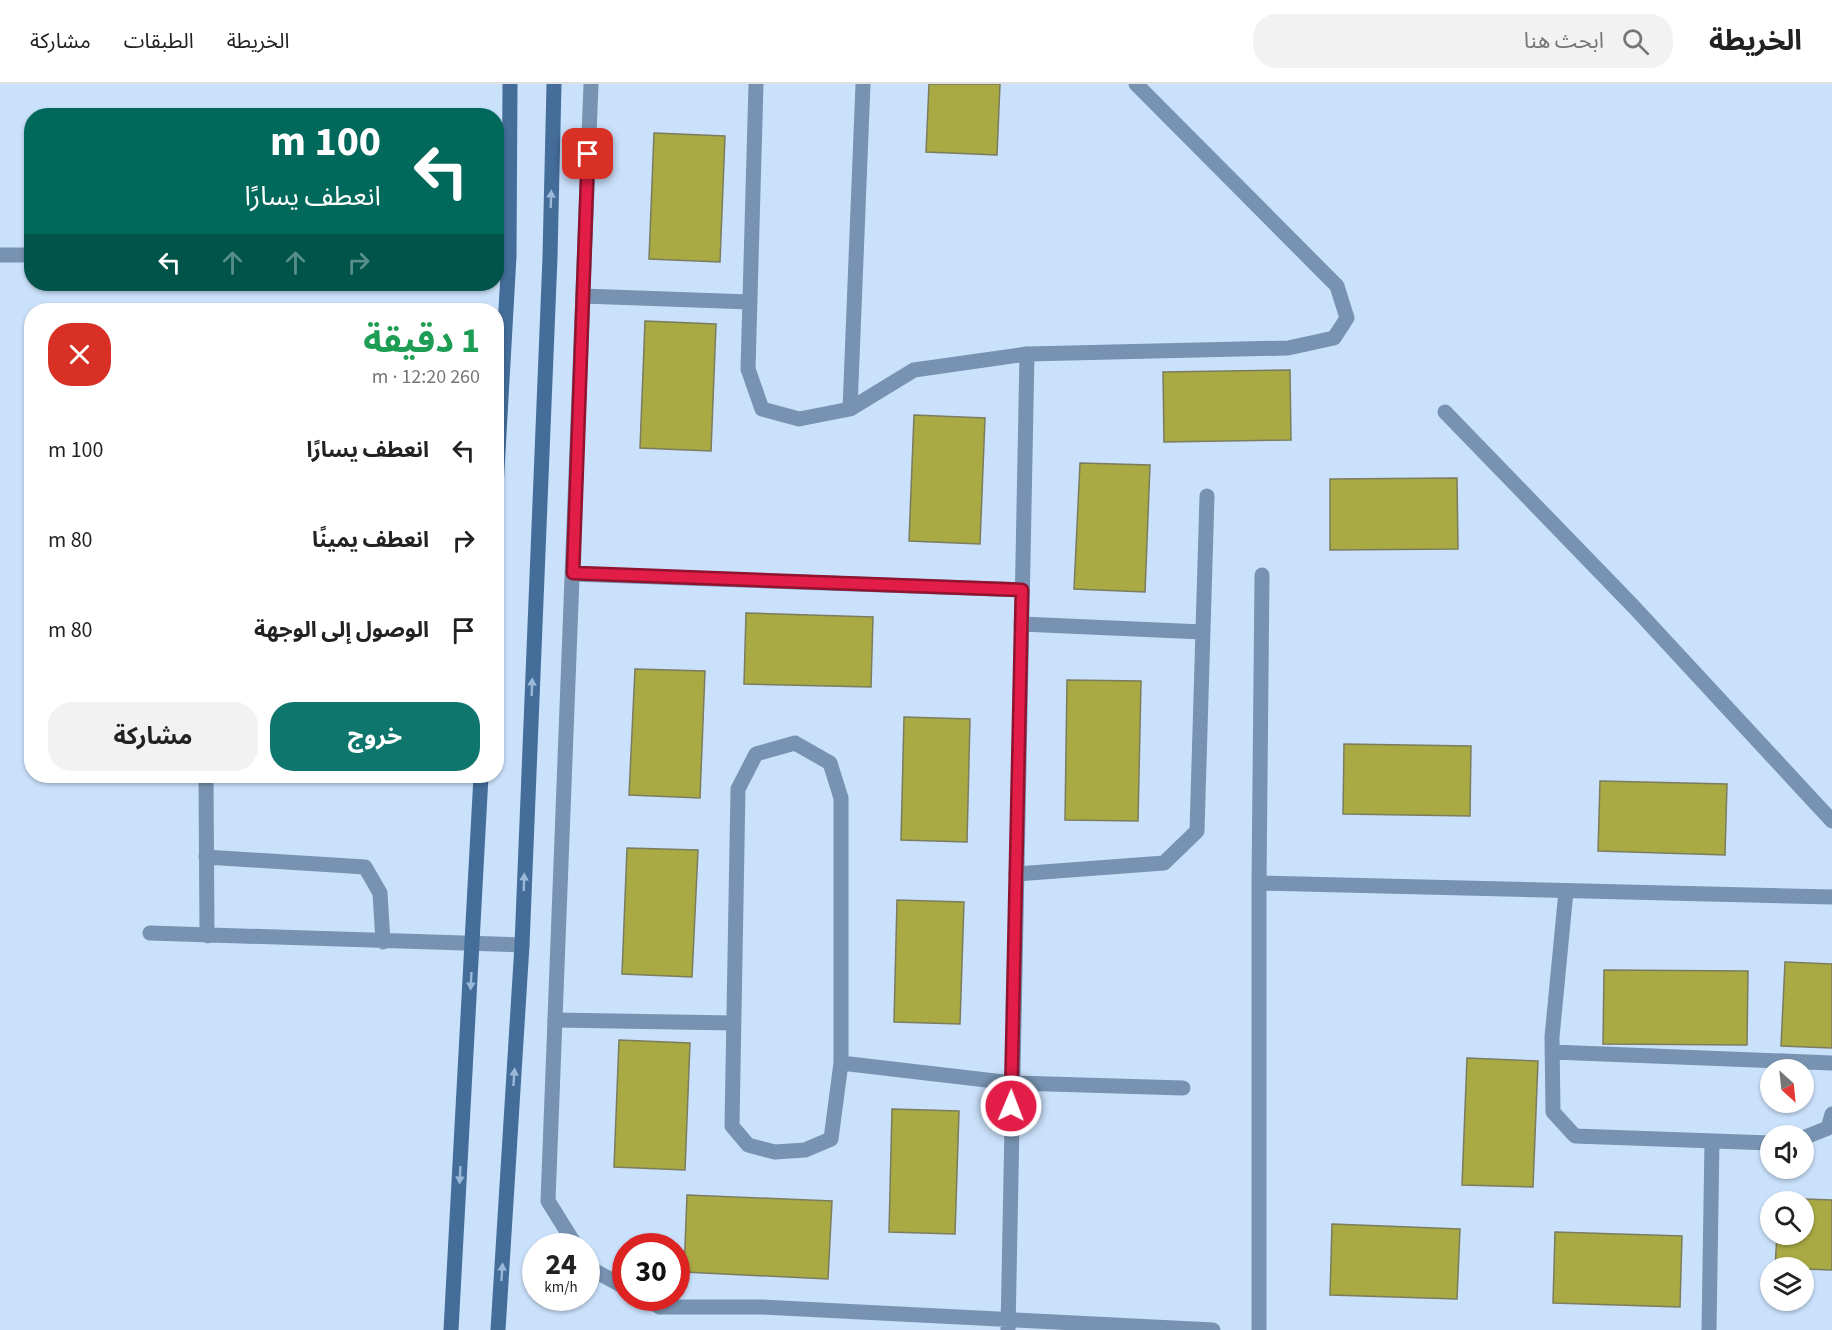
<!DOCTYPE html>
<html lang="ar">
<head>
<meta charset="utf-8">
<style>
	:root { --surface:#fff; --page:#f2f2f2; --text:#222; --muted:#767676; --line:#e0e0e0; --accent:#0f766e }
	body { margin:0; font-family:"Source Sans 3","Noto Sans Arabic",sans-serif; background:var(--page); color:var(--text); direction:rtl; height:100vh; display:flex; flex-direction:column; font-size:22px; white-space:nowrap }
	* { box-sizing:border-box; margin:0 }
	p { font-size:20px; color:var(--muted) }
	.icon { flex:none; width:33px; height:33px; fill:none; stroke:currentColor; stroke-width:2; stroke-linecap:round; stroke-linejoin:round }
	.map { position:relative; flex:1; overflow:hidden; direction:ltr }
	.details { position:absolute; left:24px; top:219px; width:480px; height:480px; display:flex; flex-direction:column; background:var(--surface); border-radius:24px; box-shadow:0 2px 4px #0004; direction:rtl }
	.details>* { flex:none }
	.banner { position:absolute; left:24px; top:24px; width:480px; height:183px; border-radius:24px; box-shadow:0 2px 4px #0004; direction:rtl; background:#00695c; color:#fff; overflow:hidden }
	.needle { width:39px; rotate:153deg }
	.fabs { position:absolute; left:1760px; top:975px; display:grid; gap:12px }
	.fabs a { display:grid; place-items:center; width:54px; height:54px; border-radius:50%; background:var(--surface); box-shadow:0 2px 4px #0004; font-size:30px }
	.speed { position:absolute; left:522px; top:1149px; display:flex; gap:12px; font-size:30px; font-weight:700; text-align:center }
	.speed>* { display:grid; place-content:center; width:78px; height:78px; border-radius:50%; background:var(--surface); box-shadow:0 2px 4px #0004; line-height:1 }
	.speed small { font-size:15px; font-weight:400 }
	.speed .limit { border:9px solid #d22; background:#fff; color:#111 }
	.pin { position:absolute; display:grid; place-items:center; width:51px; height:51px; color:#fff; margin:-26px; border-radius:12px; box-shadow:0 3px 9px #0006 }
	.me { position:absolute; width:66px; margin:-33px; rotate:1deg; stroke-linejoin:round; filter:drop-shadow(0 0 4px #0008) }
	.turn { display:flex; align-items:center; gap:21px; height:126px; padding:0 24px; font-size:27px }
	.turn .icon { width:78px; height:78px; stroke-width:2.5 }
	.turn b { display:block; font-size:42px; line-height:51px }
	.lanes { display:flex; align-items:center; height:57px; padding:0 24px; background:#0003; justify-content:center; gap:30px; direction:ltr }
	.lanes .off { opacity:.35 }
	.round { display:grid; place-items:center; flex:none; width:63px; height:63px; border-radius:24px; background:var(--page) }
	.overview { display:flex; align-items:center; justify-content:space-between; height:102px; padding:0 24px }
	h1 { font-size:36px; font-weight:700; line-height:45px; color:#1e9e55 }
	.button { display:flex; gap:12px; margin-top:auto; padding:12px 24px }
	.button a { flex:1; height:69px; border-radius:24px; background:var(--accent); color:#fff; font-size:24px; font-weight:700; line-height:69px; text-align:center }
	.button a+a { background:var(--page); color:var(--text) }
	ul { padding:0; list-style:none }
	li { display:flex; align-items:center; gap:18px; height:90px; padding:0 24px }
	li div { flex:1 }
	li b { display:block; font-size:22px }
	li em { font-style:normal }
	header { display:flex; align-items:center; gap:36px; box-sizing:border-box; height:84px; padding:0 30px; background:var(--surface); border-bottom:2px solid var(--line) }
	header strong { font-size:28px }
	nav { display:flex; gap:33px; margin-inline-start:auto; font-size:21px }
	.search { width:420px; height:54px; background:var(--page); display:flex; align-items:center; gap:15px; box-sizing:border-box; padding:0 21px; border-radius:24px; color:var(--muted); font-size:22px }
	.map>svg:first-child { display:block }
	.building { fill:#a9aa44; stroke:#7b7c5e; stroke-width:1.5 }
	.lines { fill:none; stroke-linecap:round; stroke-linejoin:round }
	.lane { stroke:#7793b1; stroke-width:15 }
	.street { stroke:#7793b1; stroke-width:15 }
	.secondary { stroke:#446d9a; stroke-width:15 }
	.oneway { fill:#9bb8d9 }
	.route-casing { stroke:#92132f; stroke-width:15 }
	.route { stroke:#e11d48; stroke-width:10 }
</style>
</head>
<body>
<header>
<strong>الخريطة</strong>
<div class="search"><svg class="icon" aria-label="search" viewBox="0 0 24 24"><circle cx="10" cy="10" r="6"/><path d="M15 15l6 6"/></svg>ابحث هنا</div>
<nav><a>الخريطة</a><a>الطبقات</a><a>مشاركة</a></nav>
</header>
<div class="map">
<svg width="1832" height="1246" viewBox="0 0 1832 1246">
	<rect width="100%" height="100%" fill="#cae1fb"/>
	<!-- building -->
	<path class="building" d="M 929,0 L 1000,0 L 997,71 L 926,68 Z
		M 654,49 L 725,52 L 720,178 L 649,175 Z
		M 645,237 L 716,240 L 711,367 L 640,364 Z
		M 1290,286 L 1291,356 L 1164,358 L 1163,288 Z
		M 914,331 L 985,334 L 980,460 L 909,457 Z
		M 1080,379 L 1150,381 L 1145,508 L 1074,505 Z
		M 1457,394 L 1458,465 L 1330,466 L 1330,395 Z
		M 746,529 L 873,533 L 871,603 L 744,600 Z
		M 635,585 L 705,587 L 700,714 L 629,711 Z
		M 1067,596 L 1141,597 L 1138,737 L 1065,736 Z
		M 904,633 L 970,635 L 967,758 L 901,756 Z
		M 1344,660 L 1471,662 L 1470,732 L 1343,730 Z
		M 1600,697 L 1727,700 L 1725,771 L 1598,767 Z
		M 627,764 L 698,766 L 692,893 L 622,890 Z
		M 897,816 L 964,818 L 960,940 L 894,938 Z
		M 1785,878 L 1832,880 L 1832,964 L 1781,962 Z
		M 1604,886 L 1748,887 L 1747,961 L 1603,960 Z
		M 619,956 L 690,959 L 685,1086 L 614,1083 Z
		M 1467,974 L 1538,977 L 1533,1103 L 1462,1101 Z
		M 892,1025 L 959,1027 L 955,1150 L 889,1148 Z
		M 687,1111 L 832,1117 L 828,1195 L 684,1188 Z
		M 1778,1114 L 1832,1116 L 1832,1186 L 1775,1184 L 1777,1150 L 1803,1150 L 1803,1118 L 1778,1118 Z
		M 1332,1140 L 1460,1145 L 1457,1215 L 1330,1211 Z
		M 1555,1148 L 1682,1152 L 1680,1223 L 1553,1219 Z"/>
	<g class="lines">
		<!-- lane -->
		<path class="lane" d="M 756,0 L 748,285 L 762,325 L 799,335 L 850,325 L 914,286 L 1027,270
			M 583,212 L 750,218
			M 850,325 L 863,0
			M 1021,540 L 1203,548
			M 795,659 L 830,679 L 841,714 L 841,979 L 831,1055 L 805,1066 L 775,1068 L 748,1061 L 732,1042 L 738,705 L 756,670 Z
			M 206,692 L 207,852
			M 206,773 L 365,783 L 380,809 L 383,858
			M 1016,790 L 1164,779 L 1197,747 L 1207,412
			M 1566,807 L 1552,953 L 1553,1028 L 1575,1052 L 1770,1059
			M 150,849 L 522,861
			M 555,936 L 734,939
			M 1552,968 L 1832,979
			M 841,979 L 1012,999 L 1183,1004
			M 1803,1054 L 1828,1044 L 1832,1030
			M 1709,1246 L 1712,1057"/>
		<!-- street -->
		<path class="street" d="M 0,171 L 32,171
			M 496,172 L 509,172
			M 1445,328 L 1633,522 L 1832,737
			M 573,490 L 1022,506
			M 1259,799 L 1832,813
			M 576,1162 L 548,1117 L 591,0
			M 586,1180 L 588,1183 L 626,1204
			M 643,1214 L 660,1223 L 761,1223 L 1213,1246
			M 1008,1246 L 1027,270 L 1288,264 L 1334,254 L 1347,234 L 1337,202 L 1136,0
			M 1259,1246 L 1259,799 L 1262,491"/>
		<!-- secondary -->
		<path class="secondary" d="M 496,403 L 509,172 L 510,0
			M 451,1246 L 481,692
			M 498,1246 L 522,861 L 550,173 L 554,0"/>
	</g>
	<!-- one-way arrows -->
	<defs><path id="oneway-solid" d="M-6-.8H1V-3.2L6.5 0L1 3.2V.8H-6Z" transform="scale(1.5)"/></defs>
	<g class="oneway">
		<use href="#oneway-solid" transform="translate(551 115) rotate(-88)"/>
		<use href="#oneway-solid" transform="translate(532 603) rotate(-88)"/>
		<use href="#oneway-solid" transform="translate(524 798) rotate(-88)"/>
		<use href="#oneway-solid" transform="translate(471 897) rotate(93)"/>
		<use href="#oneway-solid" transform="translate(514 993) rotate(-86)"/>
		<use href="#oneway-solid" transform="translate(460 1091) rotate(93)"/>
		<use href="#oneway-solid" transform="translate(502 1188) rotate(-86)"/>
	</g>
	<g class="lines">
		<defs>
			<path id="route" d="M 588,70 L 573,489 L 1022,506 L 1011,1022"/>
		</defs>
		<!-- route casing -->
		<use href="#route" class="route-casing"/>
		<!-- route -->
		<use href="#route" class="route"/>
	</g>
</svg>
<div class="fabs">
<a><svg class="needle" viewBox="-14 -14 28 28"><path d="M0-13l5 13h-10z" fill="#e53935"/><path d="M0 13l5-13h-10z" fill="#767676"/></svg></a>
<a><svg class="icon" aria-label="sound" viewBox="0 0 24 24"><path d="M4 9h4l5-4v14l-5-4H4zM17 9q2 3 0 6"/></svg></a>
<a><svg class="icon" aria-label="search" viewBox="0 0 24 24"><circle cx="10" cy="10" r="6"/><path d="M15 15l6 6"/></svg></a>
<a><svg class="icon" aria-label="layers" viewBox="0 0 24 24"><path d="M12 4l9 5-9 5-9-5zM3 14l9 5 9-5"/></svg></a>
</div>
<div class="speed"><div>24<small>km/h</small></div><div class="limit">30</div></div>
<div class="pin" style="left:588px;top:70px;background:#d93025"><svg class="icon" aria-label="arrive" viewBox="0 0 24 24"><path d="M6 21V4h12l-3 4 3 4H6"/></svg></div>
<svg class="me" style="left:1011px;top:1022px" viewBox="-20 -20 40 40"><circle r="17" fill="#e11d48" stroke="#fff" stroke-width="3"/><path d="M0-11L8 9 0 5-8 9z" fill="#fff"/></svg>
<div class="banner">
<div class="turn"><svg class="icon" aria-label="left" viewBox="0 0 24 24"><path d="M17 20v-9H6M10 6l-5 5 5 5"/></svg><div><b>100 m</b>انعطف يسارًا</div></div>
<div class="lanes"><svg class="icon" aria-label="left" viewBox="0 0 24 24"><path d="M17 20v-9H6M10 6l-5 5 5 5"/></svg><svg class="icon off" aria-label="ahead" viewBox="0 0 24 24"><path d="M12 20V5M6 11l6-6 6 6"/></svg><svg class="icon off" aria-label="ahead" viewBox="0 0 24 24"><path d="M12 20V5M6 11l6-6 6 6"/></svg><svg class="icon off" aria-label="right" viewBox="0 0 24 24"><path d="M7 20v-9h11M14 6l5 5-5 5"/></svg></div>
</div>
<section class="details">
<div class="overview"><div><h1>1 دقيقة</h1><p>260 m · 12:20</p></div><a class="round" style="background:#d93025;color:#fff"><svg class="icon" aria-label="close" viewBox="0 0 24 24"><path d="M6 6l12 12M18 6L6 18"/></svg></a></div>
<ul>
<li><svg class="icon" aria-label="left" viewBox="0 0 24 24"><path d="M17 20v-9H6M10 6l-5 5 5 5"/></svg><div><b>انعطف يسارًا</b></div><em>100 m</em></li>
<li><svg class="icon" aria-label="right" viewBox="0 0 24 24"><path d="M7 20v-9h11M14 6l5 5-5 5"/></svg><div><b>انعطف يمينًا</b></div><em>80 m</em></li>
<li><svg class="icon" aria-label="arrive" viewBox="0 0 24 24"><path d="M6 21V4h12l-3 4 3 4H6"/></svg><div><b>الوصول إلى الوجهة</b></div><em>80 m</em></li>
</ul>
<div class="button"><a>خروج</a><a>مشاركة</a></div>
</section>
</div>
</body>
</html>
